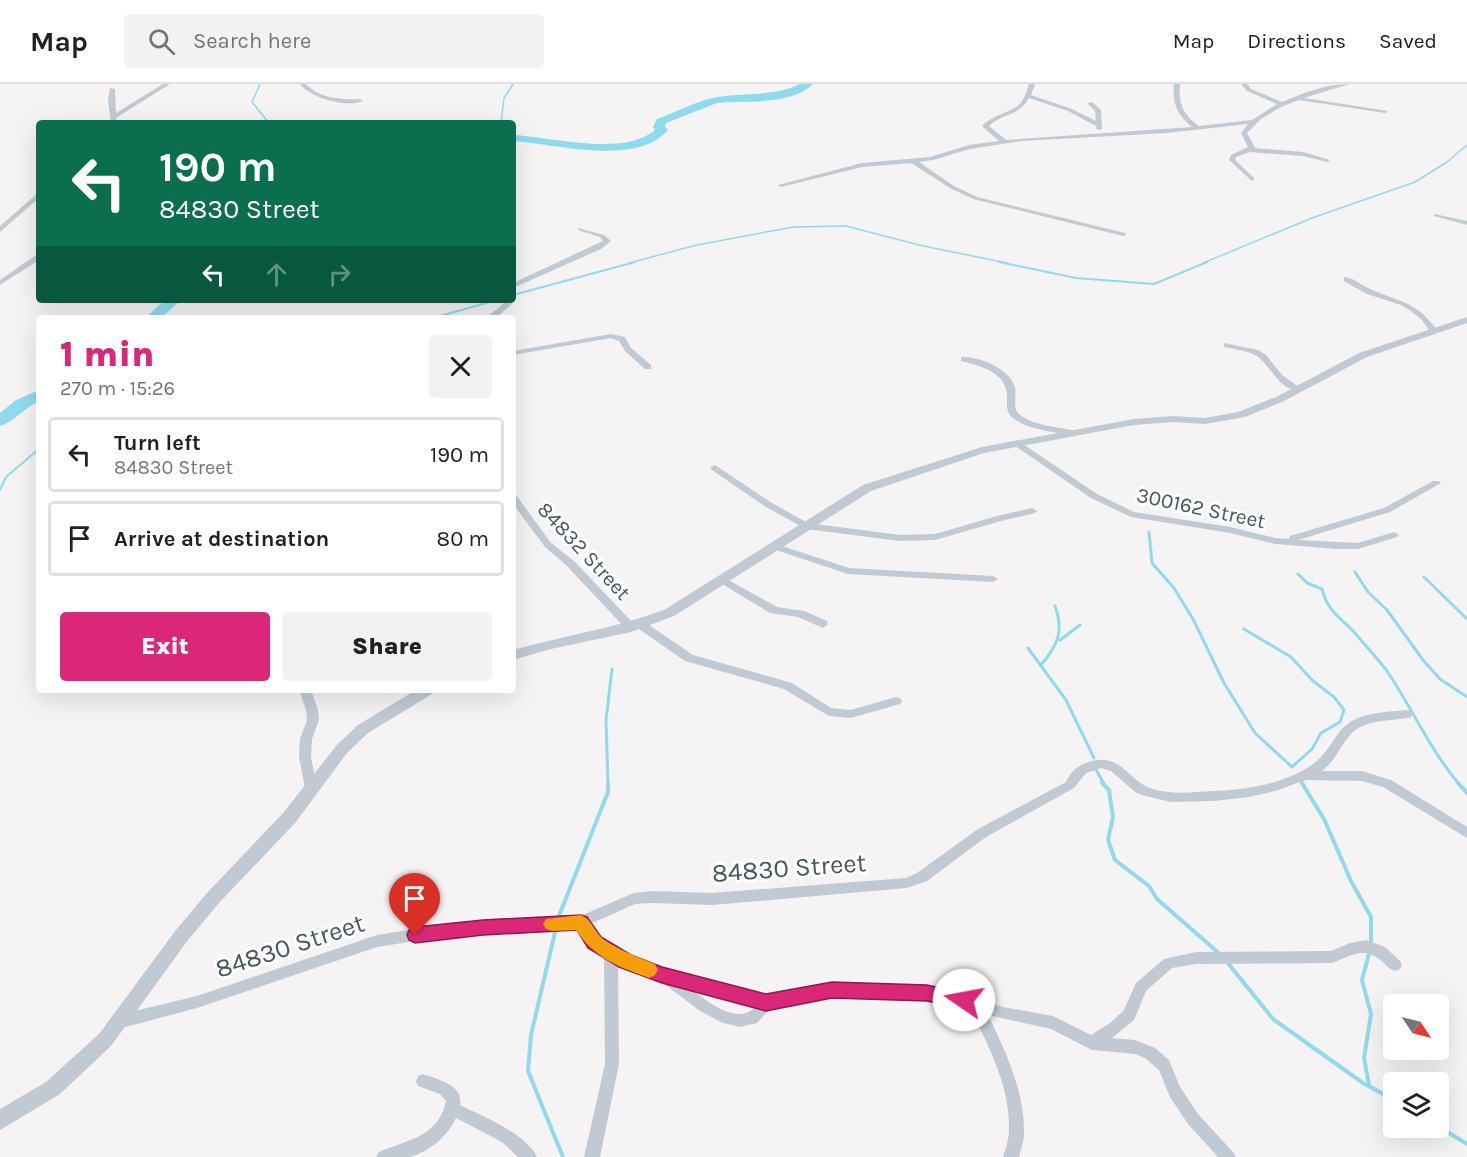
<!DOCTYPE html>
<html lang="en">
<head>
<meta charset="utf-8">
<style>
	:root { --surface:#fff; --page:#f2f2f2; --text:#202124; --muted:#757577; --line:#e0e0e0; --accent:#db2777 }
	body { margin:0; font-family:Karla,sans-serif; background:var(--page); color:var(--text); height:100vh; display:flex; flex-direction:column; font-size:22px; white-space:nowrap }
	* { box-sizing:border-box; margin:0 }
	p { font-size:20px; color:var(--muted) }
	.icon { flex:none; width:33px; height:33px; fill:none; stroke:currentColor; stroke-width:2; stroke-linecap:round; stroke-linejoin:round }
	.map { position:relative; flex:1; overflow:hidden }
	.sheet { position:absolute; left:36px; top:231px; width:480px; height:378px; display:flex; flex-direction:column; background:var(--surface); border-radius:6px; box-shadow:0 6px 24px #0002 }
	.sheet>* { flex:none }
	.banner { position:absolute; left:36px; top:36px; width:480px; height:183px; border-radius:6px; box-shadow:0 6px 24px #0002; background:#0b6e4f; color:#fff; overflow:hidden }
	.needle { width:39px; rotate:125deg }
	.tools { position:absolute; left:1383px; top:910px; display:grid; gap:12px }
	.tools a { display:grid; place-items:center; width:66px; height:66px; border-radius:6px; background:var(--surface); box-shadow:0 6px 24px #0002; font-size:30px }
	.pin { position:absolute; display:grid; place-items:center; width:51px; height:51px; color:#fff; margin:-62px -26px; border-radius:50% 50% 50% 0; rotate:-45deg; box-shadow:0 0 6px #0007 }
	.pin .icon { rotate:45deg }
	.me { position:absolute; width:66px; margin:-33px; rotate:282deg; stroke-linejoin:round; filter:drop-shadow(0 0 4px #0008) }
	.turn { display:flex; align-items:center; gap:21px; height:126px; padding:0 24px; font-size:27px }
	.turn .icon { width:78px; height:78px; stroke-width:2.5 }
	.turn b { display:block; font-size:42px; line-height:51px }
	.lanes { display:flex; align-items:center; height:57px; padding:0 24px; background:#0003; justify-content:center; gap:30px; direction:ltr }
	.lanes .off { opacity:.35 }
	.round { display:grid; place-items:center; flex:none; width:63px; height:63px; border-radius:6px; background:var(--page) }
	.summary { display:flex; align-items:center; justify-content:space-between; height:102px; padding:0 24px }
	h1 { font-size:36px; font-weight:800; line-height:45px; color:var(--accent) }
	.button { display:flex; gap:12px; margin-top:auto; padding:12px 24px }
	.button a { flex:1; height:69px; border-radius:6px; background:var(--accent); color:#fff; font-size:24px; font-weight:800; line-height:69px; text-align:center }
	.button a+a { background:var(--page); color:var(--text) }
	ul { padding:0; list-style:none }
	li { display:flex; align-items:center; gap:18px; height:75px; margin:0 12px 9px; padding:0 12px; border:3px solid var(--line); border-radius:6px }
	li div { flex:1 }
	li b { display:block; font-size:22px }
	li em { font-style:normal }
	header { display:flex; align-items:center; gap:36px; box-sizing:border-box; height:84px; padding:0 30px; background:var(--surface); border-bottom:2px solid var(--line) }
	header strong { font-size:28px }
	nav { display:flex; gap:33px; margin-inline-start:auto; font-size:21px }
	.search { width:420px; height:54px; background:var(--page); display:flex; align-items:center; gap:15px; box-sizing:border-box; padding:0 21px; border-radius:6px; color:var(--muted); font-size:22px }
	.map>svg:first-child { display:block }
	.lines { fill:none; stroke-linecap:round; stroke-linejoin:round }
	.stream-far3 { stroke:#90daee; stroke-width:1.5 }
	.stream-far2 { stroke:#90daee; stroke-width:2 }
	.stream-far1 { stroke:#90daee; stroke-width:3 }
	.stream { stroke:#90daee; stroke-width:4 }
	.river { fill:#90daee; fill-rule:evenodd }
	.minor { fill:#c1cad2; fill-rule:evenodd }
	.tertiary { fill:#c1cad2; fill-rule:evenodd }
	.route { fill:#db2777; stroke:#8e194d; stroke-width:1.5 }
	.slow { fill:#f59e0b }
	.labels { text-anchor:middle; dominant-baseline:central; stroke-width:6; stroke-linejoin:round; paint-order:stroke }
	.street-label { font-size:21px; fill:#4a5661; stroke:#fff }
	.near-street-label { font-size:26px; fill:#4a5661; stroke:#fff }
</style>
</head>
<body>
<header>
<strong>Map</strong>
<div class="search"><svg class="icon" aria-label="search" viewBox="0 0 24 24"><circle cx="10" cy="10" r="6"/><path d="M15 15l6 6"/></svg>Search here</div>
<nav><a>Map</a><a>Directions</a><a>Saved</a></nav>
</header>
<div class="map">
<svg width="1467" height="1073" viewBox="0 0 1467 1073">
	<rect width="100%" height="100%" fill="#f5f3f3"/>
	<g class="lines">
		<!-- stream-far3 -->
		<path class="stream-far3" d="M 260,0 L 252,18 L 269,39
			M 501,39 L 504,14 L 513,0
			M 629,179 L 697,161 L 793,143 L 846,142 L 919,161 L 1007,179
			M 1203,179 L 1312,134 L 1415,98 L 1447,78 L 1467,61"/>
		<!-- stream-far2 -->
		<path class="stream-far2" d="M 999,178 L 1076,194 L 1154,200 L 1207,178
			M 513,211 L 635,178
			M 433,234 L 497,216
			M 0,406 L 6,393 L 39,365"/>
		<!-- stream-far1 -->
		<path class="stream-far1" d="M 1149,448 L 1152,479 L 1174,504 L 1193,535 L 1224,599 L 1255,649 L 1292,683 L 1312,665 L 1321,649 L 1340,638 L 1344,626 L 1334,613 L 1313,597 L 1291,573 L 1244,545
			M 1355,488 L 1368,508 L 1387,526 L 1423,576 L 1440,595 L 1467,613
			M 1298,490 L 1307,499 L 1322,505 C 1328,528 1339,532 1354,548 C 1365,561 1377,574 1387,587 C 1412,624 1430,666 1459,700
			M 1424,493 L 1467,535
			M 1060,556 L 1080,541
			M 1028,564 L 1066,616 L 1094,674
			M 1041,581 C 1058,561 1064,547 1055,522
			M 1095,684 L 1104,700
			M 1301,697 L 1303,700
			M 608,700 L 606,636 L 612,585"/>
		<!-- stream -->
		<path class="stream" d="M 1102,699 L 1109,706 L 1113,733 L 1108,756 L 1115,776 L 1149,802 L 1157,815 L 1221,871
			M 1302,699 L 1324,735 L 1351,797 L 1371,833 L 1371,860
			M 1458,699 L 1467,709
			M 557,837 L 608,708 L 608,699
			M 556,844 L 531,951 L 528,987 L 563,1073
			M 1369,870 L 1362,896 L 1371,930 L 1364,974 L 1369,1001
			M 1227,878 L 1273,935 L 1363,999 L 1394,1016
			M 1438,1042 L 1467,1060"/>
		<!-- river -->
		<path class="river" d="M 800,0 L 813,0 C 791,22 746,16 717,19 L 666,39 L 665,42 L 668,46 C 636,83 556,60 513,57 L 513,51 C 553,53 623,73 655,46 L 653,43 L 657,35 C 678,28 697,16 718,13 C 746,8 774,13 800,0 Z
			M 165,216 L 181,216 L 161,234 L 145,234 Z
			M 39,306 L 39,317 C 25,323 14,338 0,342 L 0,329 L 16,316 Z"/>
		<!-- minor -->
		<path class="minor" d="M 163,0 L 170,0 L 116,34 L 117,39 L 111,39 L 108,16 L 110,4 L 115,5 L 116,29 Z
			M 300,0 L 306,0 C 318,14 342,16 360,15 L 363,17 C 347,24 310,14 300,0 Z
			M 1029,0 L 1035,0 L 1031,11 L 1072,25 L 1096,37 L 1095,27 L 1087,19 L 1092,18 L 1101,26 L 1102,45 L 1097,46 L 1096,42 L 1068,27 L 1029,14 C 1019,32 1003,29 989,42 L 1006,56 L 1192,43 C 1177,31 1172,19 1174,0 L 1180,0 C 1178,19 1183,31 1199,42 L 1252,36 L 1277,20 L 1247,7 L 1241,0 L 1247,0 L 1251,5 L 1282,18 C 1303,9 1326,0 1349,0 L 1304,14 L 1388,27 L 1385,29 L 1299,16 L 1281,23 L 1261,35 L 1247,49 L 1255,64 L 1303,68 L 1330,76 L 1327,78 L 1303,72 L 1249,68 L 1236,73 L 1235,76 L 1254,94 L 1254,96 L 1252,97 L 1229,76 L 1231,71 L 1248,63 L 1241,49 L 1248,40 L 1167,49 L 1022,57 L 970,65 L 933,76 L 919,78 L 954,102 L 977,113 L 1125,149 L 1127,150 L 1123,152 L 973,115 L 950,104 L 911,79 L 862,83 L 781,103 L 778,101 L 862,79 L 930,73 L 969,61 L 999,57 L 982,42 C 995,29 1012,29 1021,19 C 1025,13 1027,6 1029,0 Z
			M 39,108 L 39,114 L 0,148 L 0,142 Z
			M 1434,130 L 1467,137 L 1467,141 L 1434,132 Z
			M 578,144 L 604,151 L 611,157 L 601,165 L 513,204 L 513,199 L 603,157 L 600,153 L 578,146 Z
			M 36,171 L 39,171 L 39,176 L 0,201 L 0,196 Z
			M 1344,193 C 1353,193 1362,202 1370,205 C 1402,219 1416,217 1438,247 L 1437,249 L 1431,249 L 1422,236 L 1411,227 L 1401,221 L 1367,210 L 1344,197 Z
			M 504,216 L 512,216 L 512,220 L 495,234 L 486,234 L 504,219 Z
			M 611,250 L 625,253 L 631,264 L 651,281 L 651,285 L 645,285 L 625,267 L 619,257 L 611,254 L 513,271 L 513,267 Z
			M 1224,259 L 1258,266 L 1266,271 L 1282,291 L 1302,305 L 1301,307 C 1280,308 1271,282 1257,272 C 1248,267 1235,265 1224,263 Z
			M 961,273 C 979,272 1009,284 1015,303 C 1017,311 1012,324 1019,330 C 1033,342 1058,343 1076,347 L 1077,349 L 1073,352 C 1056,348 1023,345 1011,332 C 1006,327 1007,321 1007,314 C 1008,289 982,282 961,277 Z
			M 1017,356 L 1097,410 L 1134,428 L 1230,443 L 1275,454 L 1289,455 L 1290,452 L 1384,424 L 1433,397 L 1439,397 L 1441,399 L 1390,428 L 1298,456 L 1358,459 L 1394,448 L 1399,451 L 1397,453 L 1358,465 L 1339,465 L 1275,460 L 1230,449 L 1131,433 L 1091,414 L 1014,361 L 1013,359 Z
			M 715,381 L 772,419 L 808,439 L 900,451 L 935,450 L 997,432 L 1032,424 L 1037,427 L 1035,429 L 1001,437 L 935,456 L 900,457 L 806,445 L 766,423 L 712,386 L 710,384 Z
			M 513,410 L 516,411 L 551,459 L 574,477 L 634,540 L 639,536 L 643,537 L 693,571 L 792,599 L 831,624 L 851,626 L 896,613 L 900,614 L 902,617 L 900,620 L 851,634 L 829,632 L 784,605 L 685,577 L 636,543 L 631,547 L 627,546 L 566,481 L 545,463 L 513,420 Z
			M 776,460 L 849,484 L 993,492 L 998,495 L 993,498 L 848,490 L 773,465 L 771,463 Z
			M 723,493 L 777,523 L 804,527 L 827,537 L 828,540 L 823,544 L 798,533 L 770,529 L 719,498 L 718,496 L 719,494 Z
			M 299,606 L 311,606 L 318,626 L 319,636 L 312,655 L 311,673 L 317,704 L 315,707 L 311,709 L 307,707 L 305,704 L 299,673 L 300,655 L 307,636 L 306,626 Z
			M 1407,626 L 1411,627 L 1413,630 L 1411,633 C 1392,638 1367,634 1352,649 C 1340,661 1337,675 1322,687 L 1362,687 L 1391,696 L 1467,743 L 1467,754 L 1383,703 L 1362,697 L 1306,696 L 1275,707 L 1249,713 L 1214,717 L 1171,718 L 1142,711 L 1135,708 L 1111,687 L 1101,684 L 1086,689 L 1074,704 L 986,753 L 927,797 L 907,804 L 712,821 L 652,819 L 635,820 L 590,840 L 595,849 L 608,861 L 639,877 L 766,913 L 832,900 L 927,903 L 949,906 L 1003,923 L 1053,932 L 1091,951 L 1110,939 L 1124,926 L 1136,899 L 1164,875 L 1196,868 L 1331,867 L 1350,859 L 1366,856 L 1385,863 L 1400,877 L 1402,881 L 1400,885 L 1395,887 C 1388,885 1385,879 1379,875 C 1363,862 1348,873 1332,879 L 1196,880 L 1172,884 L 1146,907 L 1134,936 L 1112,954 L 1135,956 L 1155,964 L 1169,976 L 1180,1003 L 1198,1030 L 1233,1068 L 1236,1073 L 1218,1073 L 1188,1040 L 1170,1013 L 1159,986 L 1145,974 L 1135,970 L 1092,966 L 1051,945 L 988,931 C 1005,966 1024,1006 1024,1046 C 1025,1055 1021,1064 1019,1073 L 1003,1073 C 1006,1064 1009,1055 1009,1045 C 1010,1003 989,962 970,925 L 949,918 L 927,915 L 832,912 L 770,925 L 757,939 L 740,943 L 723,939 L 700,927 L 659,896 L 618,881 L 619,980 L 600,1073 L 584,1073 L 605,980 L 604,873 L 586,858 L 578,844 L 434,854 L 377,863 L 197,924 L 118,945 L 113,943 L 111,938 L 113,933 L 118,931 L 197,912 L 377,851 L 434,842 L 580,832 L 634,809 L 652,807 L 712,809 L 906,794 L 917,789 L 978,745 L 1066,698 C 1071,687 1078,681 1089,678 C 1121,667 1128,698 1153,705 C 1172,711 1193,708 1213,707 C 1246,706 1285,700 1313,680 C 1327,670 1332,656 1342,645 C 1357,628 1387,628 1407,626 ZM 689,903 L 755,923 C 737,943 704,915 689,903 Z
			M 423,990 C 437,995 464,1001 460,1021 C 482,1032 527,1050 537,1073 L 518,1073 L 502,1058 L 456,1034 C 447,1053 430,1067 410,1073 C 400,1073 387,1073 376,1073 L 379,1068 C 407,1056 439,1053 446,1017 L 440,1010 L 418,1002 L 416,997 L 418,992 Z"/>
		<!-- tertiary -->
		<path class="tertiary" d="M 1467,233 L 1467,239 L 1367,273 L 1284,317 L 1245,333 L 1205,340 L 1173,338 L 1134,341 L 984,369 L 871,407 L 674,532 L 631,548 L 551,565 L 513,576 L 513,566 C 563,552 615,544 664,526 L 863,401 L 982,363 L 1134,335 L 1173,332 L 1205,334 L 1238,328 L 1276,313 L 1359,269 Z
			M 416,606 L 434,606 L 432,610 L 368,649 L 347,669 L 295,739 L 219,819 L 188,856 L 111,962 L 60,1010 L 0,1046 L 0,1025 L 46,998 L 99,950 L 176,846 L 207,809 L 283,729 L 337,661 L 358,641 Z"/>
	</g>
	<!-- route -->
	<path class="route" d="M 581,831 L 587,833 L 601,853 L 631,871 L 662,883 L 766,910 L 832,898 L 927,901 L 970,910 L 973,916 L 970,922 L 964,924 L 927,917 L 832,914 L 766,927 L 662,899 L 619,883 L 588,864 L 577,846 L 483,851 L 415,859 L 409,856 L 407,851 L 409,846 L 415,843 L 483,836 Z"/>
	<!-- slow -->
	<path class="slow" d="M 581,831 C 592,835 594,848 603,855 C 619,866 637,873 655,880 L 658,886 L 655,891 L 649,894 C 617,882 596,875 576,846 L 552,847 L 546,845 L 543,840 L 546,835 Z"/>
	<g class="labels">
		<!-- street labels -->
		<g class="street-label">
			<text transform="translate(1201 424) rotate(12)">300162 Street</text>
			<text transform="translate(584 467) rotate(47)">84832 Street</text>
		</g>
		<!-- near-street labels -->
		<g class="near-street-label">
			<text transform="translate(789 784) rotate(-4)">84830 Street</text>
			<text transform="translate(290 862) rotate(-18)">84830 Street</text>
		</g>
	</g>
</svg>
<div class="tools">
<a><svg class="needle" viewBox="-14 -14 28 28"><path d="M0-13l5 13h-10z" fill="#e53935"/><path d="M0 13l5-13h-10z" fill="#757577"/></svg></a>
<a><svg class="icon" aria-label="layers" viewBox="0 0 24 24"><path d="M12 4l9 5-9 5-9-5zM3 14l9 5 9-5"/></svg></a>
</div>
<div class="pin" style="left:415px;top:851px;background:#d93025"><svg class="icon" aria-label="arrive" viewBox="0 0 24 24"><path d="M6 21V4h12l-3 4 3 4H6"/></svg></div>
<svg class="me" style="left:964px;top:916px" viewBox="-20 -20 40 40"><circle r="19" fill="#fff"/><path d="M0-13L10 11 0 6-10 11z" fill="#db2777"/></svg>
<div class="banner">
<div class="turn"><svg class="icon" aria-label="left" viewBox="0 0 24 24"><path d="M17 20v-9H6M10 6l-5 5 5 5"/></svg><div><b>190 m</b>84830 Street</div></div>
<div class="lanes"><svg class="icon" aria-label="left" viewBox="0 0 24 24"><path d="M17 20v-9H6M10 6l-5 5 5 5"/></svg><svg class="icon off" aria-label="ahead" viewBox="0 0 24 24"><path d="M12 20V5M6 11l6-6 6 6"/></svg><svg class="icon off" aria-label="right" viewBox="0 0 24 24"><path d="M7 20v-9h11M14 6l5 5-5 5"/></svg></div>
</div>
<section class="sheet">
<div class="summary"><div><h1>1 min</h1><p>270 m · 15:26</p></div><a class="round"><svg class="icon" aria-label="close" viewBox="0 0 24 24"><path d="M6 6l12 12M18 6L6 18"/></svg></a></div>
<ul>
<li><svg class="icon" aria-label="left" viewBox="0 0 24 24"><path d="M17 20v-9H6M10 6l-5 5 5 5"/></svg><div><b>Turn left</b><p>84830 Street</p></div><em>190 m</em></li>
<li><svg class="icon" aria-label="arrive" viewBox="0 0 24 24"><path d="M6 21V4h12l-3 4 3 4H6"/></svg><div><b>Arrive at destination</b></div><em>80 m</em></li>
</ul>
<div class="button"><a>Exit</a><a>Share</a></div>
</section>
</div>
</body>
</html>
